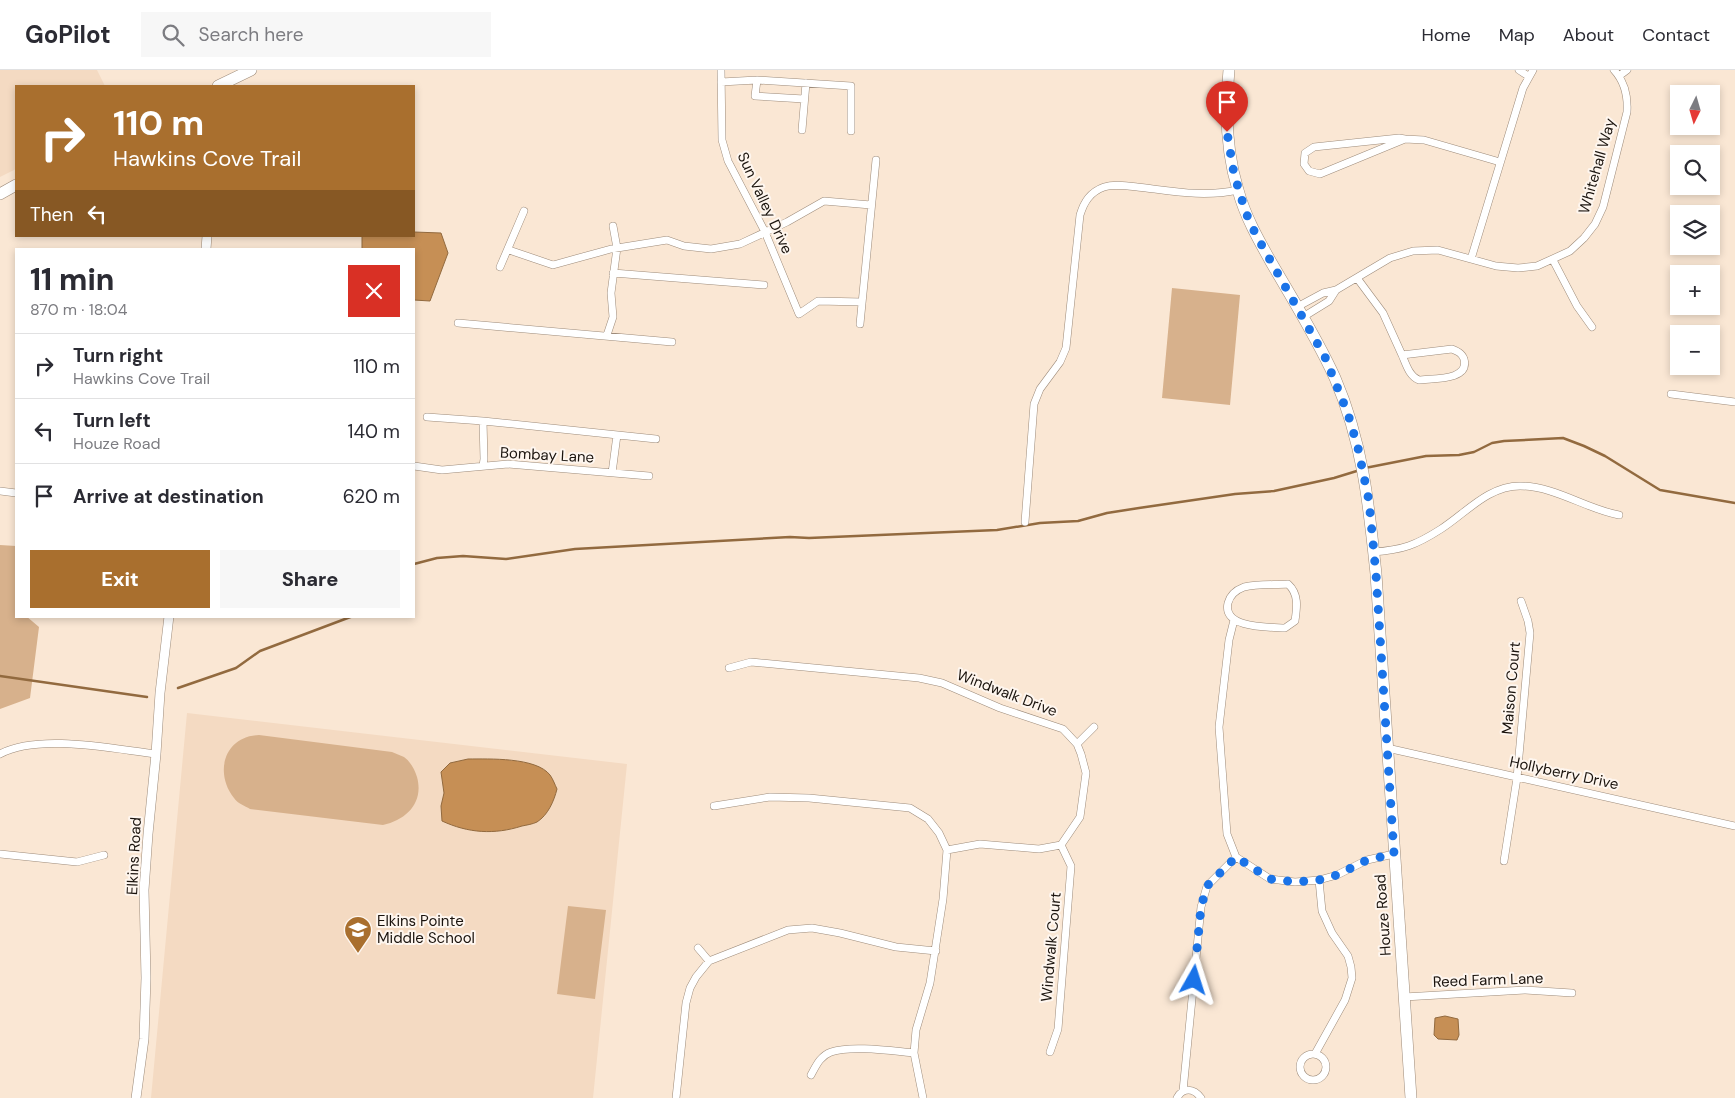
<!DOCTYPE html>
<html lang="en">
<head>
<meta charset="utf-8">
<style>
	:root { --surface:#fff; --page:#f7f7f7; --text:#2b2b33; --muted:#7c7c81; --line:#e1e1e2; --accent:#a96f2e }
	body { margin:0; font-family:"DM Sans",sans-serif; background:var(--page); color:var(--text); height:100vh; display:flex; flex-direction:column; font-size:19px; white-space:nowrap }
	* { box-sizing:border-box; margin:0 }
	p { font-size:16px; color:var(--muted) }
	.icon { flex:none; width:28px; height:28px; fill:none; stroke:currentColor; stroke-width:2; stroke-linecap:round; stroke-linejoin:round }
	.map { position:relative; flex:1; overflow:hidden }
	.sheet { position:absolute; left:15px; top:178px; width:400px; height:370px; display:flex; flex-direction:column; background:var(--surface); border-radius:0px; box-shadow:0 2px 8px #0003 }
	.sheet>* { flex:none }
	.top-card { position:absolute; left:15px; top:15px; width:400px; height:152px; border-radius:0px; box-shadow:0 2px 8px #0003; background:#a96f2e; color:#fff; overflow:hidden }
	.needle { width:32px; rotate:185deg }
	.fabs { position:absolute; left:1670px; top:15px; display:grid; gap:10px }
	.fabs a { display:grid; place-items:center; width:50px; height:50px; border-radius:0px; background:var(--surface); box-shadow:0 2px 8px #0003; font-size:25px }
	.pin { position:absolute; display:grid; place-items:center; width:42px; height:42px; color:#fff; margin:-51px -21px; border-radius:50% 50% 50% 0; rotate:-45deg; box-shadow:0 0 5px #0007 }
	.pin .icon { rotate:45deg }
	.me { position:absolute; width:55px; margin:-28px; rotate:6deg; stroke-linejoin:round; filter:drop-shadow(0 0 4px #0008) }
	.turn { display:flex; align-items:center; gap:18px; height:105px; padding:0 15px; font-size:22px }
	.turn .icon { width:65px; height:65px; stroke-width:2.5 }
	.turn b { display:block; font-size:35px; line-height:42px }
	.then { display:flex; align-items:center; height:48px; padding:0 15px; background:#0003; gap:10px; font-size:19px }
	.round { display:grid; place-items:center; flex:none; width:52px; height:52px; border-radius:0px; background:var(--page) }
	.summary { display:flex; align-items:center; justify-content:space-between; height:85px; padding:0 15px }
	h1 { font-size:30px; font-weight:800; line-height:38px }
	.cta { display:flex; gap:10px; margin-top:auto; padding:10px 15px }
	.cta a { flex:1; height:58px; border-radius:0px; background:var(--accent); color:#fff; font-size:20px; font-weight:800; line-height:58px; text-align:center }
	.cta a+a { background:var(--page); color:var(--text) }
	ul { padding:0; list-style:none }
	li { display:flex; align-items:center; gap:15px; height:65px; padding:0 15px; border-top:1px solid var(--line) }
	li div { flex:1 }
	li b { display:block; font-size:19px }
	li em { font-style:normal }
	header { display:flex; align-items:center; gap:30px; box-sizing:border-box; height:70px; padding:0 25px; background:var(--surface); border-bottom:1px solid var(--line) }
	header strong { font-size:24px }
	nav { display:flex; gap:28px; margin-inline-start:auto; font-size:18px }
	.search { width:350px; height:45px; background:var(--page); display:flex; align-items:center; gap:12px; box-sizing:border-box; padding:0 18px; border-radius:0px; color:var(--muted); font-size:19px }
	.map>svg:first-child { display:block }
	.built { fill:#f4dac2 }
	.green { fill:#d7b18c }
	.water { fill:#c68f55; stroke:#926a3f }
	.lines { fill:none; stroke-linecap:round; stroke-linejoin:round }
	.stream { stroke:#926a3f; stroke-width:2.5 }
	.minor-casing { stroke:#9d8b7a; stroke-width:8 }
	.tertiary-casing { stroke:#9d8b7a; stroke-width:10 }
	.primary-casing { stroke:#9d8b7a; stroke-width:12 }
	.trunk-casing { stroke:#9d8b7a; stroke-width:12 }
	.minor { stroke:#fff; stroke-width:7 }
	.tertiary { stroke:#fff; stroke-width:9 }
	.primary { stroke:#fff; stroke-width:11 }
	.trunk { stroke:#fff; stroke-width:11 }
	.route { stroke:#1a73e8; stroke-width:9; stroke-dasharray:0 16.2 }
	.labels { text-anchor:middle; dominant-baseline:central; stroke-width:4; stroke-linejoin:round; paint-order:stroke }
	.street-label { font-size:15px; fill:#1a130d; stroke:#fef6ef }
	.poi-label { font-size:15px; fill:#1a130d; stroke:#fef6ef; text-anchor:start }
</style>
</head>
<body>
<header>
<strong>GoPilot</strong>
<div class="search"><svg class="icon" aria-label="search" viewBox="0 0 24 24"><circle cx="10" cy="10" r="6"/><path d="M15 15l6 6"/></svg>Search here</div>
<nav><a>Home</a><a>Map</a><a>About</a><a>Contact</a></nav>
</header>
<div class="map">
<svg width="1735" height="1028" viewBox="0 0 1735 1028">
	<rect width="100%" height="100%" fill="#fae7d4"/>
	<!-- built -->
	<path class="built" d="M 0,0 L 97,0 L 105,16 L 16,16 L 16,99 L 0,107 Z
		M 187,643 L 627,694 L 593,1028 L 151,1028 Z"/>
	<!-- green -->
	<path class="green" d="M 1172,218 L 1240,225 L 1230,335 L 1162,328 Z
		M 0,475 L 16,476 L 16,546 L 26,546 L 39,557 L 30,628 L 0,639 Z
		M 259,665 L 392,682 C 396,684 400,685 404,687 C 410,691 415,700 417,707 C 424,732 407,750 383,755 L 250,739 C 245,736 237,733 234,728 C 214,703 224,666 259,665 Z
		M 568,836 L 606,840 L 595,929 L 557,924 Z"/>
	<!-- water -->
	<path class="water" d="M 414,162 L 441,163 L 448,183 L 430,231 L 414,230 L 414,179 L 362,179 L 362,166 L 414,166 Z
		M 468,689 C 489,689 536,687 550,705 C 553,709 555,715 557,719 C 554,731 548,745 537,752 C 533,754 527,755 522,756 C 494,765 468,763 442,751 L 441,736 L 444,723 L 441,702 L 450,693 Z
		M 1445,946 L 1458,949 L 1459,965 L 1457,970 L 1438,969 L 1434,965 L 1435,948 Z"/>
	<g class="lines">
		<!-- stream -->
		<path class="stream" d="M 1365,398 L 1426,386 L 1459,385 L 1474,382 L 1492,373 L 1504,371 L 1563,368 L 1584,376 L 1605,386 L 1660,420 L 1735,433
			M 414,494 L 437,488 L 463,486 L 506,489 L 575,479 L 790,467 L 809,468 L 997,460 L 1040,453 L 1078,451 L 1107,443 L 1139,438 L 1235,424 L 1274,421 L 1334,408 L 1360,400
			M 0,606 L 147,627
			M 178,618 L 236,598 L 260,581 L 353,546"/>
		<defs>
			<path id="minor" d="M 721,0 L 722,70 L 728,91 L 765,162 L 799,244 L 818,231 L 862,232
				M 1519,0 L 1528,6
				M 1619,6 L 1627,0
				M 757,10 L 755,26 L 804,29
				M 721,12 L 757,10 L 851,16 L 851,61
				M 802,60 L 806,13
				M 1399,68 L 1405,69 L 1320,104 L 1309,101 L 1304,94 L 1305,83 L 1314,77 Z
				M 1405,69 L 1424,70 L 1500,92
				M 509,180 L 553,195 L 611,179 L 667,170 L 684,176 L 711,179 L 740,174 L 787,152 L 824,131 L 871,135
				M 1471,189 L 1523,18 L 1533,0
				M 1553,190 L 1577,236 L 1592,257
				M 500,197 L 524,141
				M 613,203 L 764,215
				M 1357,208 L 1383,243 L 1402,285
				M 1297,237 L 1323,223 L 1336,220 L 1390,188 L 1413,181 L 1438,180 L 1496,196 L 1518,198 L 1537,196 L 1570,181 L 1584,168 L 1595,154 L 1603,137 L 1627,42 C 1628,26 1625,12 1614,0
				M 1303,247 L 1329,231 L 1336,220
				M 458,253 L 672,272
				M 860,254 L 876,90
				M 607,265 L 613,247 L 611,223 L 617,178 L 613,156
				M 1452,279 C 1457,281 1462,283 1464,289 C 1470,311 1432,308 1419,310 C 1409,306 1406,294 1402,285 Z
				M 1671,324 L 1735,332
				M 427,347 L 483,351 L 484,389 L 483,396
				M 483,351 L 656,369
				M 414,396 L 442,400 L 508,394 L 649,406
				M 612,403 L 617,365
				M 0,421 L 16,423
				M 1025,452 L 1034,334 L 1040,319 L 1060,292 L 1066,278 L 1080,145 C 1084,132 1090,122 1104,117 C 1116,113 1133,117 1146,118 C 1177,122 1206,127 1238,120
				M 1373,482 C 1403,480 1416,475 1441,459 C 1466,443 1488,416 1520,416 C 1555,416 1586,439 1619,445
				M 1288,514 C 1299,524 1297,537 1295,551 L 1285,558 C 1270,557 1222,559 1228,533 C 1230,525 1236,520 1244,517 C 1258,514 1274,515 1288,514 Z
				M 1234,550 L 1229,570 L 1219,657 L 1227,764 L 1236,787 L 1270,809 L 1295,812 L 1319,810 L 1337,805 L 1367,790 L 1394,784
				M 729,598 L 751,592 L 919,608 L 942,613 L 1000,638 L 1063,659 L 1077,674 L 1081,684 L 1086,703 L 1080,747 L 1061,775 L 1039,779 L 980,774 L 947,780
				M 1077,674 L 1094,657
				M 1387,678 L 1735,756
				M 0,684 C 38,663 113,679 156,684
				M 714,736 L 770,727 L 809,728 L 910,738 L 928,749 L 939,763 L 947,780 L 943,829 L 930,913 L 916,960 L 914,983 L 923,1028
				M 0,784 L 77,792 L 104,785
				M 1504,791 L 1517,708 L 1530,563 L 1528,551 L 1521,531
				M 698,878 L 709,891
				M 1404,927 L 1525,920 L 1572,923
				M 1050,982 L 1058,959 L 1071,796 L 1061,775
				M 1315,984 L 1345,930 L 1352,908 L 1351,897 L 1348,886 L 1332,863 L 1322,841 L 1319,810
				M1300 997a13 13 0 1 1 26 0a13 13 0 1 1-26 0Z
				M 811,1005 C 816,996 820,986 831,982 C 851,975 892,981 914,983
				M 1183,1021 L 1201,837 L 1207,816 L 1236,787
				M 676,1028 L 686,933 L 690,918 L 696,907 L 709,891 L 788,860 L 812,858 L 840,863 L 896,877 L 936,881
				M 1177,1028 C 1183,1017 1194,1018 1201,1028"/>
			<path id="tertiary" d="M 206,179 L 207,166
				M 136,1028 L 144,969 L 146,908 L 144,820 L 148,764 L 156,684 L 160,623 L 169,546"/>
			<path id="primary" d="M 1229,0 C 1225,40 1226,81 1238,120 C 1245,146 1258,169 1271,192 C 1293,230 1317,268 1335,308 C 1363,373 1369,436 1376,504 L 1411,1028"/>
			<path id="trunk" d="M 218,16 L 251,0
				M 0,124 L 16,115"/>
		</defs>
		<!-- minor casing -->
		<use href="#minor" class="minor-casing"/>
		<!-- tertiary casing -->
		<use href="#tertiary" class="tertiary-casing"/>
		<!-- primary casing -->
		<use href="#primary" class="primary-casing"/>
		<!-- trunk casing -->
		<use href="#trunk" class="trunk-casing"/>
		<!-- minor -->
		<use href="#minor" class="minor"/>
		<!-- tertiary -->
		<use href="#tertiary" class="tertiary"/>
		<!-- primary -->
		<use href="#primary" class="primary"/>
		<!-- trunk -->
		<use href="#trunk" class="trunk"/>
	</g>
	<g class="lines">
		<!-- route -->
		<path class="route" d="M 1194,910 L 1201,837 L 1207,816 L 1236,787 L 1270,809 L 1295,812 L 1319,810 L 1337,805 L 1367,790 L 1394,784 L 1376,504 L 1369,431 L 1358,378 L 1348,344 L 1325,287 L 1256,165 L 1246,143 L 1234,104 L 1227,62"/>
	</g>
	<!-- icons -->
	<defs>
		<symbol id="school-pin" viewBox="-11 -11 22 30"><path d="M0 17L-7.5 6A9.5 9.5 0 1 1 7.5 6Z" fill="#a96f2e" stroke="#fef6ef"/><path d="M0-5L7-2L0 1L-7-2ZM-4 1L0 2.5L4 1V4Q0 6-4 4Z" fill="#fff"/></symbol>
	</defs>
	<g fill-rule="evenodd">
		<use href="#school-pin" x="342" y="844" width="32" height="43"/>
	</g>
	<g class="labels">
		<!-- street labels -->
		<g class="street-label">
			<text transform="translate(1597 96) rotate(-74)">Whitehall Way</text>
			<text transform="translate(765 133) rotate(65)">Sun Valley Drive</text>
			<text transform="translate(547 385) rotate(3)">Bombay Lane</text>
			<text transform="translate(1511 618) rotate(-85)">Maison Court</text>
			<text transform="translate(1007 623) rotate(21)">Windwalk Drive</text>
			<text transform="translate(1564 703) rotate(12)">Hollyberry Drive</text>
			<text transform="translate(134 786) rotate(-87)">Elkins Road</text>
			<text transform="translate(1383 845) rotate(-94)">Houze Road</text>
			<text transform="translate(1051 877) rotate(-85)">Windwalk Court</text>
			<text transform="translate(1488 910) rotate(-2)">Reed Farm Lane</text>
		</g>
		<!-- poi labels -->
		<g class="poi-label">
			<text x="377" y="851">Elkins Pointe<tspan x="377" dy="17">Middle School</tspan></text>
		</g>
	</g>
</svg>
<div class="fabs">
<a><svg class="needle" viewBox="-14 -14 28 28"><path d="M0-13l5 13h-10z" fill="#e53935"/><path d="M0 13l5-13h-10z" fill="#7c7c81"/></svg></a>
<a><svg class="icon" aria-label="search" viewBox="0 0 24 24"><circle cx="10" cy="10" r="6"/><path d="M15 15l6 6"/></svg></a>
<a><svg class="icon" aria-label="layers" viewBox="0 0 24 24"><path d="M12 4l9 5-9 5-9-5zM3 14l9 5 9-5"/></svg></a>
<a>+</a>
<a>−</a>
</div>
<div class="pin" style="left:1227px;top:62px;background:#d93025"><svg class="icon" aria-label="arrive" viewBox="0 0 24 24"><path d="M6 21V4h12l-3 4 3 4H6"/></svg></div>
<svg class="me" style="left:1194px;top:910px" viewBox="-20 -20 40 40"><path d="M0-17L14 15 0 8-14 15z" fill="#1a73e8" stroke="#fff" stroke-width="4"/></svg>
<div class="top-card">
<div class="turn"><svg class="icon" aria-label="right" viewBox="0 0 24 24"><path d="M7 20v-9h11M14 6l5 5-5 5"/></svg><div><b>110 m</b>Hawkins Cove Trail</div></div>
<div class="then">Then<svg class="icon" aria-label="left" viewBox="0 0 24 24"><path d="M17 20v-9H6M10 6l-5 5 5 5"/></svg></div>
</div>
<section class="sheet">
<div class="summary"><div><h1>11 min</h1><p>870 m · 18:04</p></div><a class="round" style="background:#d93025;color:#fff"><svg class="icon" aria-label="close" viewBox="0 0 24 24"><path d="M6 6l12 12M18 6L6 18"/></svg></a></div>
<ul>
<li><svg class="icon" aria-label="right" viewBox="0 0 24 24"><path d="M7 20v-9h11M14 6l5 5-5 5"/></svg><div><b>Turn right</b><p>Hawkins Cove Trail</p></div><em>110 m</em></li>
<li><svg class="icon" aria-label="left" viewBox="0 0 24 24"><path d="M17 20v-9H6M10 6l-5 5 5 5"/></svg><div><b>Turn left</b><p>Houze Road</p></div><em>140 m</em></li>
<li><svg class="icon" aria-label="arrive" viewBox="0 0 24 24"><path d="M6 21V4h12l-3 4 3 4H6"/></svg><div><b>Arrive at destination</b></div><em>620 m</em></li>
</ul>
<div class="cta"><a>Exit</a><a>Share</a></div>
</section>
</div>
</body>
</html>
